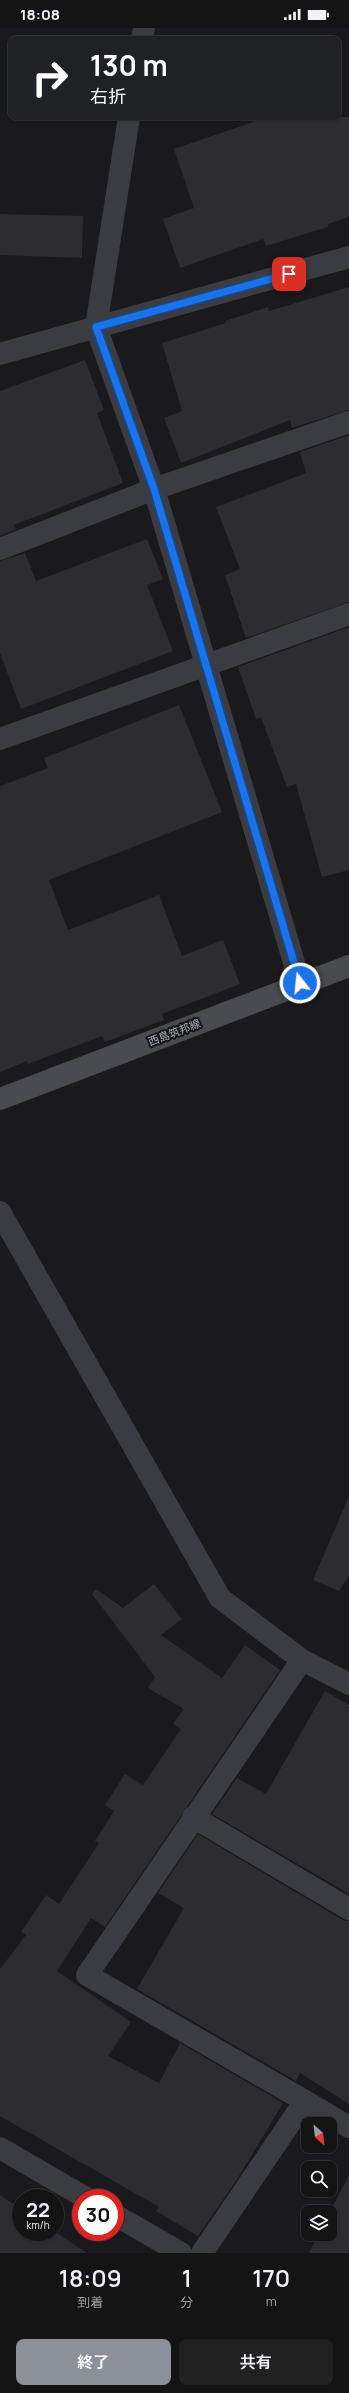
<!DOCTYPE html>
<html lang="ja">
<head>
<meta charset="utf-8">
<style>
	:root { --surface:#141415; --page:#212122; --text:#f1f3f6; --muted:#9d9ea0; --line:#333334; --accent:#8c9099 }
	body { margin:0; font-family:Manrope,"Noto Sans JP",sans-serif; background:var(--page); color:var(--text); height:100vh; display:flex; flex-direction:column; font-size:15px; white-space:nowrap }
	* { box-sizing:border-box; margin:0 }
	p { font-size:13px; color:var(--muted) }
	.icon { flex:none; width:22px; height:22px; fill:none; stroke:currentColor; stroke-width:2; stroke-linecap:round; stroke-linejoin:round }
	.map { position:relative; height:2225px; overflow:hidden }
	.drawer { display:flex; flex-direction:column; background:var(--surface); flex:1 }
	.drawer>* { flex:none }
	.guide { position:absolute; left:8px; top:8px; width:333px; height:84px; border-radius:8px; box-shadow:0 1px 3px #0004,0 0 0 1px var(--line); background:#202124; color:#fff; overflow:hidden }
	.needle { width:26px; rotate:153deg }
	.controls { position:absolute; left:301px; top:2089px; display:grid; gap:8px }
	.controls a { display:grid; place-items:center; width:36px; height:36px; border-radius:8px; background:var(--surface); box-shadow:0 1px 3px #0004,0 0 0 1px var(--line); font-size:20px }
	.speed { position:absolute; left:12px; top:2161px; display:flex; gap:8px; font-size:20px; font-weight:700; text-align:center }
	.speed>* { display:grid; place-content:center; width:52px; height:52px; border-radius:50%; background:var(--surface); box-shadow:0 1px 3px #0004,0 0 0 1px var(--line); line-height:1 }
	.speed small { font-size:10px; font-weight:400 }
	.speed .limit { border:6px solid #d22; background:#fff; color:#111 }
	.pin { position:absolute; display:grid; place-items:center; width:34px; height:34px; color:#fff; margin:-17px; border-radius:8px; box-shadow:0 2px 6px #0006 }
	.me { position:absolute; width:44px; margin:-22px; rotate:344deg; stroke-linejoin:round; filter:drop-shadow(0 0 3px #0008) }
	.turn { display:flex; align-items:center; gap:14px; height:84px; padding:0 16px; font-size:18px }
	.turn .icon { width:52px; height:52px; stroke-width:2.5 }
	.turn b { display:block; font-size:28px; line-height:34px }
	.eta { display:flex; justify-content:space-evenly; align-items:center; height:68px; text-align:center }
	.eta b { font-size:24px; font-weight:600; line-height:28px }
	.button { display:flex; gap:8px; margin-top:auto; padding:8px 16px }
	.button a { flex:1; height:46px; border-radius:8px; background:var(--accent); color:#fff; font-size:16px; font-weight:600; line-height:46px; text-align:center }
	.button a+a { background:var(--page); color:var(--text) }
	.status { display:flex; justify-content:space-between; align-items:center; height:28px; padding:0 20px; background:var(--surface); direction:ltr }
	.status svg { height:11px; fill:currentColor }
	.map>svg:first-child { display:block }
	.building { fill:#2d2d30 }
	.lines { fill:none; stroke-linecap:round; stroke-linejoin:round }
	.minor { stroke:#3b3c41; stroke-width:22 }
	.secondary { stroke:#494b50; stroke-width:22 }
	.route-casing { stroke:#114b97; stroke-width:10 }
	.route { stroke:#1a73e8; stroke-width:7 }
	.labels { text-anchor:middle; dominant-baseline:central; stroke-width:4; stroke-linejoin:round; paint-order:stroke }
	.street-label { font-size:11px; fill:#adb1bb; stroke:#141517 }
</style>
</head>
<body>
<div class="status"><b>18:08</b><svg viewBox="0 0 49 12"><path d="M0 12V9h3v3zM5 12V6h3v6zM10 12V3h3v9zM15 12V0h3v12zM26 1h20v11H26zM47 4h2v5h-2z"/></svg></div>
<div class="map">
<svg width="349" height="2225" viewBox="0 0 349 2225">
	<rect width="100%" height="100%" fill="#1a1a1c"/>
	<!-- building -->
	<path class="building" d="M 251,89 L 349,89 L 349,189 L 328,196 L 328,199 L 266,218 L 263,211 L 180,240 L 163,191 L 194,180 L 174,121 L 253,94 Z
		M 0,186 L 83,188 L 82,230 L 0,227 Z
		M 349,259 L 349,382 L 292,400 L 290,392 L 181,435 L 164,390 L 182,383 L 162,315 L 226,295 L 225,293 L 268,279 L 269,283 Z
		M 85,332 L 104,382 L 97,385 L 123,455 L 14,497 L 16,501 L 0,508 L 0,363 Z
		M 349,407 L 349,574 L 246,610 L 225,547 L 240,541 L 216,479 L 306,445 L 300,424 Z
		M 147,511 L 163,551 L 147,557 L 173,623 L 21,681 L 0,625 L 0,533 L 25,525 L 36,553 Z
		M 349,599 L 349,842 L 322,849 L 296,756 L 287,759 L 261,689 L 256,691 L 238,639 Z
		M 179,677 L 222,784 L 49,852 L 68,902 L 159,867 L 182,928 L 223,912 L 240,956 L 162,986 L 164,992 L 105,1014 L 102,1008 L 28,1036 L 27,1033 L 0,1044 L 0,758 L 48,740 L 44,730 Z
		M 349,1468 L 349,1548 L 339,1563 L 313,1552 Z
		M 154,1556 L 182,1591 L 161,1607 L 222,1650 L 245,1617 L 280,1642 L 105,1899 L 91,1890 L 57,1943 L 131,1994 L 108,2028 L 159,2055 L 180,2015 L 283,2075 L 236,2153 L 198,2208 L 156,2183 L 159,2179 L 0,2088 L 0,1941 L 26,1907 L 21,1904 L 46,1867 L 59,1876 L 99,1815 L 95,1813 L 114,1783 L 105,1777 L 125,1746 L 143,1757 L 181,1701 L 173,1696 L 184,1681 L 148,1660 L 155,1649 L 92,1566 L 96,1561 L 123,1580 Z
		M 325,1663 L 349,1677 L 349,1866 L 212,1786 L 237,1750 L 266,1766 Z
		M 198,1806 L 343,1892 L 349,1893 L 349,2076 L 300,2045 L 296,2053 L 137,1961 L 184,1880 L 158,1865 Z
		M 349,2147 L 349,2225 L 309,2225 L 319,2206 L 330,2206 L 330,2184 Z
		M 0,2167 L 21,2181 L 21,2204 L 55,2204 L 87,2225 L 0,2225 Z"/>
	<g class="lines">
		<!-- minor -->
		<path class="minor" d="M 142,11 L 144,0
			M 129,89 L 96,299 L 154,461 L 300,955
			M 0,326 L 349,229
			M 0,521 L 154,461 L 349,394
			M 0,711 L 349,586
			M 0,1184 L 220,1570 L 302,1632 L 349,1656
			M 193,1789 L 349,1881
			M 305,2073 L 349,2099
			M 0,2120 L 86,2170
			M 115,2187 L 181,2225
			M 202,2225 L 305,2073 L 87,1947 L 302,1632"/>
		<!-- secondary -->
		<path class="secondary" d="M 0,1071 L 349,938"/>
	</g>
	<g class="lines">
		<defs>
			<path id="route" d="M 289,246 L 96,299 L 154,461 L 300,955"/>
		</defs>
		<!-- route casing -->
		<use href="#route" class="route-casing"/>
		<!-- route -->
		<use href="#route" class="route"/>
	</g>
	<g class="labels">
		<!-- street labels -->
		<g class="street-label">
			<text transform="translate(174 1004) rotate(-21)">西島筑邦線</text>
		</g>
	</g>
</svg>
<div class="controls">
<a><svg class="needle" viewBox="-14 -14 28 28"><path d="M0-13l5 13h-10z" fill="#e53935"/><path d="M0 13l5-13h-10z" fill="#9d9ea0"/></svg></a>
<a><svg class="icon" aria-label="search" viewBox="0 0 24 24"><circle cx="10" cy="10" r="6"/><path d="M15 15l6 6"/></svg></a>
<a><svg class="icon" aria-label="layers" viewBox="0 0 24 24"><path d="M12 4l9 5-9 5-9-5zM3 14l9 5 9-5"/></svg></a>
</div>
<div class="speed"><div>22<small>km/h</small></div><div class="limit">30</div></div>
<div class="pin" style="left:289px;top:246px;background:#d93025"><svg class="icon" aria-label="arrive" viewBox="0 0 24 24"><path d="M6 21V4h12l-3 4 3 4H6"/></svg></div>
<svg class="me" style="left:300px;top:955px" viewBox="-20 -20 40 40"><circle r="17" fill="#1a73e8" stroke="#fff" stroke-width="3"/><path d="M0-11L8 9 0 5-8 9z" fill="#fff"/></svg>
<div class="guide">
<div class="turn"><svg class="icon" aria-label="right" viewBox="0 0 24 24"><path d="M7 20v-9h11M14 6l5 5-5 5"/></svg><div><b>130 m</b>右折</div></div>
</div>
</div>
<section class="drawer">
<div class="eta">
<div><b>18:09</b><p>到着</p></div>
<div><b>1</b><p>分</p></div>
<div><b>170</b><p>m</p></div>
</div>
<div class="button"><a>終了</a><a>共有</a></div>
</section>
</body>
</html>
